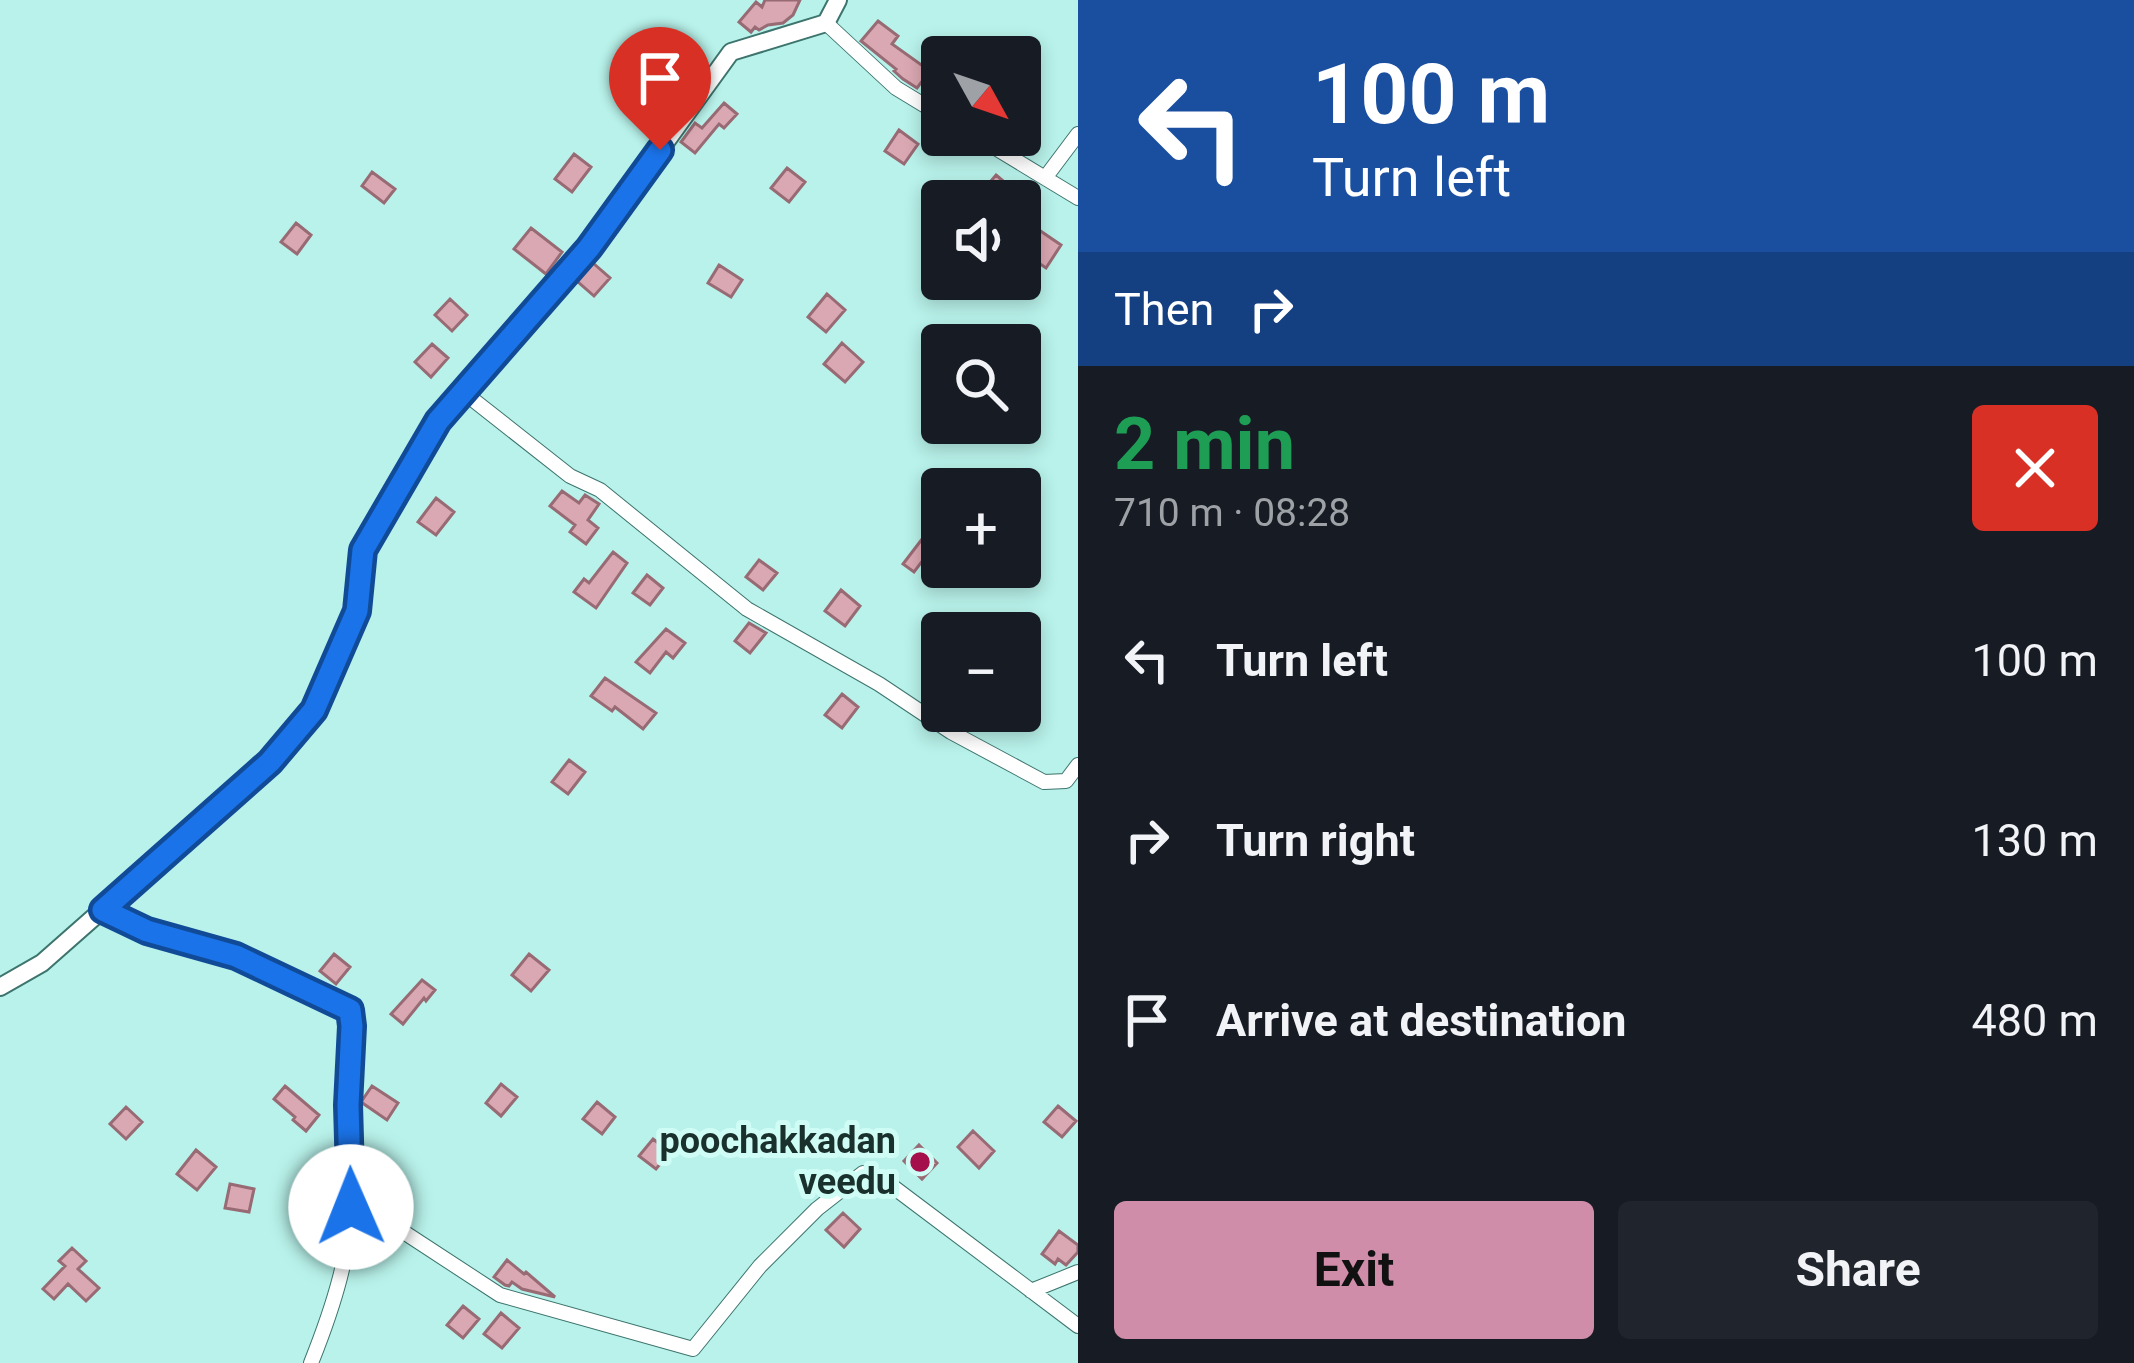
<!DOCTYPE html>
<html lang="en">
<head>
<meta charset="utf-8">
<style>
	:root { --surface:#171b24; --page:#20242c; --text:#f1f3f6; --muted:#9ea1a6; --accent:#cf8daa }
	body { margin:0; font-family:Roboto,sans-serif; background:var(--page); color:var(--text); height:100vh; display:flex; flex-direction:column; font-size:45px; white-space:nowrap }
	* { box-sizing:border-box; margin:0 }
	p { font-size:39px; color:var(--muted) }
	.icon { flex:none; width:66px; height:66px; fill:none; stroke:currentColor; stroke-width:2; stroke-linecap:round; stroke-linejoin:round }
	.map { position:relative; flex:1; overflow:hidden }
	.drawer { display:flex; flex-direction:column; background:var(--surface); width:1056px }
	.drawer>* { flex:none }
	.guide { background:#1a4fa0; color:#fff; overflow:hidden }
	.needle { width:78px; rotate:130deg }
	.controls { position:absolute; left:921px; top:36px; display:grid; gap:24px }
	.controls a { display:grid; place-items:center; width:120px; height:120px; border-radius:12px; background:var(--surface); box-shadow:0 6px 18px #0003; font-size:60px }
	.pin { position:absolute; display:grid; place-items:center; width:102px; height:102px; color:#fff; margin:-123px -51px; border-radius:50% 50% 50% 0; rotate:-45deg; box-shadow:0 0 12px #0007 }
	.pin .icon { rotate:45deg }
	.me { position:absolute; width:132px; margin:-66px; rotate:359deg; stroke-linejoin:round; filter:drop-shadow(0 0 9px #0008) }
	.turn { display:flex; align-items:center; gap:42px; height:252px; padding:0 36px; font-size:54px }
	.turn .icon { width:156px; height:156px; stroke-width:2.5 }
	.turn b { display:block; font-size:84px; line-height:102px }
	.then { display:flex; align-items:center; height:114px; padding:0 36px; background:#0003; gap:24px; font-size:45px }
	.round { display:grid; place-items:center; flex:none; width:126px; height:126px; border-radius:12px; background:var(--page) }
	.head { display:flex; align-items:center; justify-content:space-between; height:204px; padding:0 36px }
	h1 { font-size:72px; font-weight:700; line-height:90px; color:#1e9e55 }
	.action { display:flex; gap:24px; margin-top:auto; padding:24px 36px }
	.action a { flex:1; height:138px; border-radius:12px; background:var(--accent); color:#111; font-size:48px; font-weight:700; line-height:138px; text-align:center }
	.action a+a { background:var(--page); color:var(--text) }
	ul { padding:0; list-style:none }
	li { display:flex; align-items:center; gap:36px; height:180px; padding:0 36px }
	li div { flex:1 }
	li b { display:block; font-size:45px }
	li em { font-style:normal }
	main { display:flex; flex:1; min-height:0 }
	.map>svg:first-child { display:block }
	.building { fill:#daa8b2; stroke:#986a74; stroke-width:3 }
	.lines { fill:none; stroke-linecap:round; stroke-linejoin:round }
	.minor-casing { stroke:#3d746d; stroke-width:16 }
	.tertiary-casing { stroke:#3d746d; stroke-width:20 }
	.minor { stroke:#fff; stroke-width:14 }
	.tertiary { stroke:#fff; stroke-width:16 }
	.route-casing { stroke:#114b97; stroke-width:30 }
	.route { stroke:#1a73e8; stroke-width:21 }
	.poi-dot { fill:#a5104c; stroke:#cffdf6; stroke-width:4.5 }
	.labels { text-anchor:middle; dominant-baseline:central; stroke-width:10; stroke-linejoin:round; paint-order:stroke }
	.poi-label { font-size:36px; font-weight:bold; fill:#19302d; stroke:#cffdf6; text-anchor:end }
</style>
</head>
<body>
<main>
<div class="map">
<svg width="1078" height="1363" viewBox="0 0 1078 1363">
	<rect width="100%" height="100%" fill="#b8f2ea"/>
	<!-- building -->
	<path class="building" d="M 765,0 L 800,0 L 793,15 L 783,23 L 768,25 L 759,30 L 755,27 L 751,32 L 739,22 L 756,2 L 762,7 Z
		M 878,21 L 898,36 L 892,44 L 934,74 L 942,62 L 942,93 L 923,80 L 917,88 L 903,79 L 894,71 L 896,69 L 861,41 Z
		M 658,67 L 677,84 L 661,101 L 642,84 Z
		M 724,103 L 737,114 L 724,128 L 719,124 L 695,153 L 681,142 L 695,123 L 702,128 Z
		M 899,130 L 918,144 L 904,164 L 885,151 Z
		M 574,154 L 591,167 L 572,192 L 555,179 Z
		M 787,168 L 805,182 L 789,202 L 771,188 Z
		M 372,172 L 395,189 L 384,203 L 362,186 Z
		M 996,175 L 1009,186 L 996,201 L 974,201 Z
		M 296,223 L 311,235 L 297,254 L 281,242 Z
		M 531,228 L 562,252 L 546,274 L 514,249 Z
		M 1039,230 L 1061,245 L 1046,268 L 1024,253 Z
		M 593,263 L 610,278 L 594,296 L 577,281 Z
		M 719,265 L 742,280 L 731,297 L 708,283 Z
		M 827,294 L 845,310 L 826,332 L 808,317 Z
		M 450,299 L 467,315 L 452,331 L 435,315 Z
		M 842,343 L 863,362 L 845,382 L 824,364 Z
		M 432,344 L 448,358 L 431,377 L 415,362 Z
		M 562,491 L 579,503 L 585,495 L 599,504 L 588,520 L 598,528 L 586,544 L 570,532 L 575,525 L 550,506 Z
		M 436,498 L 454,512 L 436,535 L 418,522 Z
		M 942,513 L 942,547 L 936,543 L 914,572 L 903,564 Z
		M 613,552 L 627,563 L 596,608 L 574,592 L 584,579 L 589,583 Z
		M 759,560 L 777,573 L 763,590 L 746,577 Z
		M 647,575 L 663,588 L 650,605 L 633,593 Z
		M 841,590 L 860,606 L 845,626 L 825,611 Z
		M 749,623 L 766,633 L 750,653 L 735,641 Z
		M 666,629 L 685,643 L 673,658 L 666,652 L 650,673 L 636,662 Z
		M 605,678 L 656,713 L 643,729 L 615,707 L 612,711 L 591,696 Z
		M 842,694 L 858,707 L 842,728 L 825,715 Z
		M 569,760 L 585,772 L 568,794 L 552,782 Z
		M 334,954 L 350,967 L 336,984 L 320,971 Z
		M 529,954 L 549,970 L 531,991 L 512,975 Z
		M 422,980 L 435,990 L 426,1001 L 424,998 L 403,1024 L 391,1014 Z
		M 501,1084 L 517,1097 L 501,1116 L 486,1103 Z
		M 285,1086 L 319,1115 L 306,1131 L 293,1120 L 295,1117 L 274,1099 Z
		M 372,1086 L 398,1103 L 387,1120 L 361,1102 Z
		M 597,1102 L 615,1117 L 602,1134 L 583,1119 Z
		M 1058,1106 L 1076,1121 L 1062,1137 L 1044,1122 Z
		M 126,1107 L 142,1122 L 126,1139 L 110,1124 Z
		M 973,1131 L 994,1151 L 979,1168 L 958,1147 Z
		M 653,1139 L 670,1152 L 656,1169 L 639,1156 Z
		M 919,1145 L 937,1163 L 922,1179 L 904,1161 Z
		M 196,1150 L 216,1167 L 197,1190 L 177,1174 Z
		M 363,1176 L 378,1182 L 403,1198 L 394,1211 L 378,1203 L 380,1200 L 363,1193 Z
		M 230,1184 L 254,1189 L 249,1212 L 225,1208 Z
		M 843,1213 L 860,1229 L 844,1247 L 826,1230 Z
		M 366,1226 L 386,1235 L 384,1248 L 374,1261 L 359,1253 Z
		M 1059,1231 L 1078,1245 L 1078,1252 L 1066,1265 L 1058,1259 L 1055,1264 L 1042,1254 Z
		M 72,1248 L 86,1261 L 78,1269 L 99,1288 L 86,1301 L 68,1284 L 54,1299 L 43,1289 L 65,1266 L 59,1261 Z
		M 507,1260 L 524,1274 L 526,1272 L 555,1297 L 522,1289 L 512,1282 L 509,1286 L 505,1285 L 494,1277 Z
		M 463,1306 L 479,1319 L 463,1338 L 447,1325 Z
		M 501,1313 L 519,1328 L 502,1348 L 484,1334 Z"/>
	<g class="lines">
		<defs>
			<path id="minor" d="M 826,23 L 896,88 L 942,116
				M 974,135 L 1078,198
				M 1045,178 L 1078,134
				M 462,391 L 570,476 L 600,490 L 747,609 L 879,684 L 951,732 L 1044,782 L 1066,781 L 1078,765
				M 102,910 L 147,931 L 237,957 L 350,1010 C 356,1041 348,1073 348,1105 C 348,1133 353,1161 352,1190 C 352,1250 333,1308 311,1363
				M 351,1207 L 396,1227 L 500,1295 L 693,1349 L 760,1266 L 817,1209 L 863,1173 L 884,1180 L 1078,1326
				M 1031,1291 L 1078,1272"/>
			<path id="tertiary" d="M 0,987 L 42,963 L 270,762 L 314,710 L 357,611 L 363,550 L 438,421 L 589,248 L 731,52 L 826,23 L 838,0"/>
		</defs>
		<!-- minor casing -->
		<use href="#minor" class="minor-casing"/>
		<!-- tertiary casing -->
		<use href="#tertiary" class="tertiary-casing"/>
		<!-- minor -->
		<use href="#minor" class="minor"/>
		<!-- tertiary -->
		<use href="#tertiary" class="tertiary"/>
	</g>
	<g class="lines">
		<defs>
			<path id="route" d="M 351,1207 L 348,1105 L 352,1026 L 350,1010 L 236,956 L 147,931 L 103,910 L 270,762 L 314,710 L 357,611 L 363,550 L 438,421 L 589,248 L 660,150"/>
		</defs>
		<!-- route casing -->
		<use href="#route" class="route-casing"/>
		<!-- route -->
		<use href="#route" class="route"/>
	</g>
	<!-- markers -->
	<circle class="poi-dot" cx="920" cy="1162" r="12"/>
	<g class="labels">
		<!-- poi labels -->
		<g class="poi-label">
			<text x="896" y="1141">poochakkadan<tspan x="896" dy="41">veedu</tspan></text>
		</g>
	</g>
</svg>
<div class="controls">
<a><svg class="needle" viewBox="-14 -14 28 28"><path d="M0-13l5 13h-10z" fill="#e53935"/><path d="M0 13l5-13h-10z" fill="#9ea1a6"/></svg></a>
<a><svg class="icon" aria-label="sound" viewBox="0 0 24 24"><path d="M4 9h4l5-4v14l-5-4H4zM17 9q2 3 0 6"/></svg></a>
<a><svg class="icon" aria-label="search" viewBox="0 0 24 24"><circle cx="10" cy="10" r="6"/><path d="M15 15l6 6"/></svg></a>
<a>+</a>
<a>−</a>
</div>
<div class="pin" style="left:660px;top:150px;background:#d93025"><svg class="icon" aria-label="arrive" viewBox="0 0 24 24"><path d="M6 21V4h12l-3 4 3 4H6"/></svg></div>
<svg class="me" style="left:351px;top:1207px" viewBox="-20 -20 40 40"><circle r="19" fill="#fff"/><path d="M0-13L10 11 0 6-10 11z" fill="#1a73e8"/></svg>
</div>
<section class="drawer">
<div class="guide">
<div class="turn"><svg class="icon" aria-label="left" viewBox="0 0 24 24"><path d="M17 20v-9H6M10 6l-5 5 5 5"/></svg><div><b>100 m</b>Turn left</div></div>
<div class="then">Then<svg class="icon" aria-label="right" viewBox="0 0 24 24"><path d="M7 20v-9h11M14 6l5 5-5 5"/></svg></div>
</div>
<div class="head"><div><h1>2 min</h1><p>710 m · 08:28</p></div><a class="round" style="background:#d93025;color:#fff"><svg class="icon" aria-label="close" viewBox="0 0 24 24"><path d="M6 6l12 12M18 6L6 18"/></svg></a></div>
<ul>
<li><svg class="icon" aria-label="left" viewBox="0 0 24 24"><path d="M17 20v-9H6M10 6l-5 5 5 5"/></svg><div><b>Turn left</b></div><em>100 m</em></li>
<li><svg class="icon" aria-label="right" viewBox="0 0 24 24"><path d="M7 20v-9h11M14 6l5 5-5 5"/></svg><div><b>Turn right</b></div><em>130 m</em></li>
<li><svg class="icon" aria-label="arrive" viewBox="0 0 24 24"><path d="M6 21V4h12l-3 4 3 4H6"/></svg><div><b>Arrive at destination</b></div><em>480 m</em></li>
</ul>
<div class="action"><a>Exit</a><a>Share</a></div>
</section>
</main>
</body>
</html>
